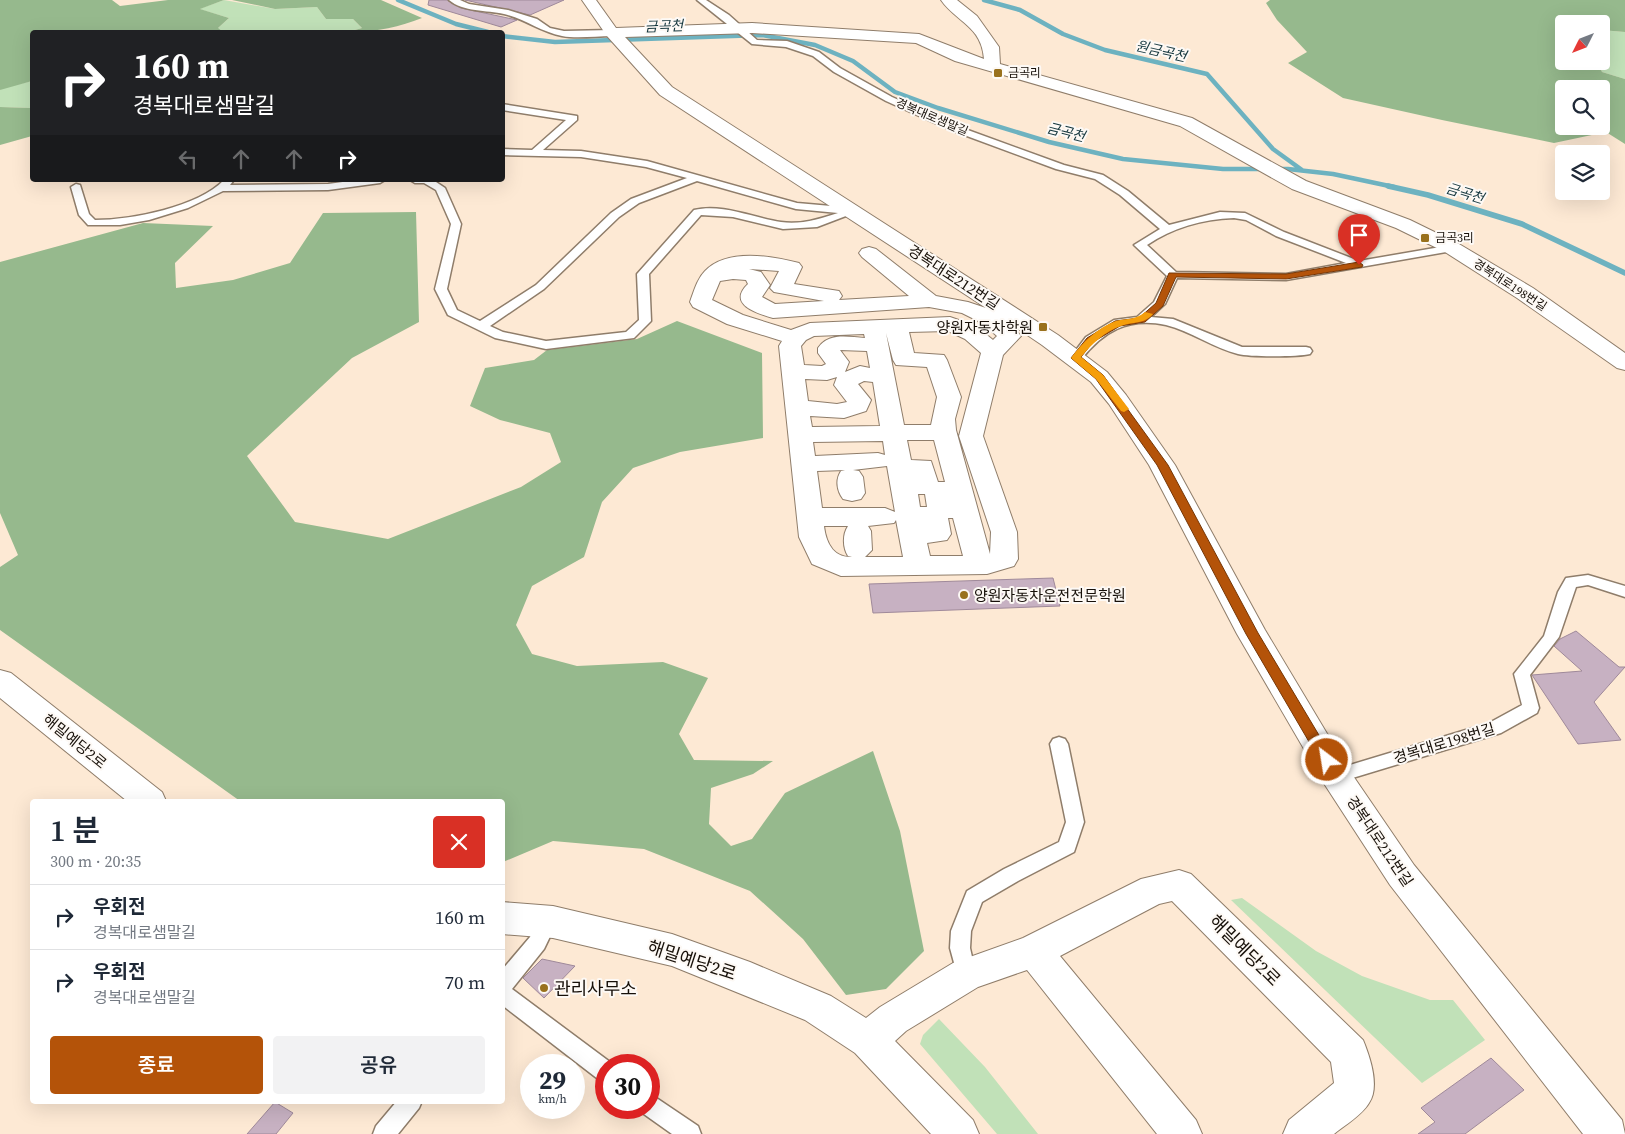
<!DOCTYPE html>
<html lang="ko">
<head>
<meta charset="utf-8">
<style>
	:root { --surface:#fff; --page:#f2f2f3; --text:#1f2937; --muted:#747a83; --line:#e0e1e3; --accent:#b45309 }
	body { margin:0; font-family:"Source Serif 4","Noto Sans KR",serif; background:var(--page); color:var(--text); height:100vh; display:flex; flex-direction:column; font-size:19px; white-space:nowrap }
	* { box-sizing:border-box; margin:0 }
	p { font-size:16px; color:var(--muted) }
	.icon { flex:none; width:28px; height:28px; fill:none; stroke:currentColor; stroke-width:2; stroke-linecap:round; stroke-linejoin:round }
	.map { position:relative; flex:1; overflow:hidden }
	.sheet { position:absolute; left:30px; top:799px; width:475px; height:305px; display:flex; flex-direction:column; background:var(--surface); border-radius:5px; box-shadow:0 5px 20px #0002 }
	.sheet>* { flex:none }
	.hud { position:absolute; left:30px; top:30px; width:475px; height:152px; border-radius:5px; box-shadow:0 5px 20px #0002; background:#202124; color:#fff; overflow:hidden }
	.needle { width:32px; rotate:228deg }
	.tools { position:absolute; left:1555px; top:15px; display:grid; gap:10px }
	.tools a { display:grid; place-items:center; width:55px; height:55px; border-radius:5px; background:var(--surface); box-shadow:0 5px 20px #0002; font-size:25px }
	.speed { position:absolute; left:520px; top:1054px; display:flex; gap:10px; font-size:25px; font-weight:700; text-align:center }
	.speed>* { display:grid; place-content:center; width:65px; height:65px; border-radius:50%; background:var(--surface); box-shadow:0 5px 20px #0002; line-height:1 }
	.speed small { font-size:12px; font-weight:400 }
	.speed .limit { border:8px solid #d22; background:#fff; color:#111 }
	.pin { position:absolute; display:grid; place-items:center; width:42px; height:42px; color:#fff; margin:-51px -21px; border-radius:50% 50% 50% 0; rotate:-45deg; box-shadow:0 0 5px #0007 }
	.pin .icon { rotate:45deg }
	.me { position:absolute; width:55px; margin:-28px; rotate:329deg; stroke-linejoin:round; filter:drop-shadow(0 0 4px #0008) }
	.turn { display:flex; align-items:center; gap:18px; height:105px; padding:0 20px; font-size:22px }
	.turn .icon { width:65px; height:65px; stroke-width:2.5 }
	.turn b { display:block; font-size:35px; line-height:42px }
	.lanes { display:flex; align-items:center; height:48px; padding:0 20px; background:#0003; justify-content:center; gap:25px; direction:ltr }
	.lanes .off { opacity:.35 }
	.round { display:grid; place-items:center; flex:none; width:52px; height:52px; border-radius:5px; background:var(--page) }
	.head { display:flex; align-items:center; justify-content:space-between; height:85px; padding:0 20px }
	h1 { font-size:30px; font-weight:600; line-height:38px }
	.primary-button { display:flex; gap:10px; margin-top:auto; padding:10px 20px }
	.primary-button a { flex:1; height:58px; border-radius:5px; background:var(--accent); color:#fff; font-size:20px; font-weight:600; line-height:58px; text-align:center }
	.primary-button a+a { background:var(--page); color:var(--text) }
	ul { padding:0; list-style:none }
	li { display:flex; align-items:center; gap:15px; height:65px; padding:0 20px; border-top:1px solid var(--line) }
	li div { flex:1 }
	li b { display:block; font-size:19px }
	li em { font-style:normal }
	.map>svg:first-child { display:block }
	.green { fill:#c1e1b8 }
	.forest { fill:#96b98d; fill-rule:evenodd }
	.lines { fill:none; stroke-linecap:round; stroke-linejoin:round }
	.stream-far1 { stroke:#6db2c0; stroke-width:4.5 }
	.stream { stroke:#6db2c0; stroke-width:5.5 }
	.building { fill:#c7b1c2; stroke:#9f899a }
	.lane-casing { stroke:#8f7d6a; stroke-width:3 }
	.street-casing { stroke:#8f7d6a; stroke-width:2 }
	.lane { fill:#fff; fill-rule:evenodd }
	.street { fill:#fff; fill-rule:evenodd }
	.route { fill:#b45309; stroke:#753606 }
	.slow { fill:#f59e0b }
	.poi-dot { fill:#99711d; stroke:#fdf9f5; stroke-width:2 }
	.labels { text-anchor:middle; dominant-baseline:central; stroke-width:4; stroke-linejoin:round; paint-order:stroke }
	.far-poi-label { font-size:12px; fill:#171009; stroke:#fdf9f5; text-anchor:start }
	.far-street-label { font-size:12px; fill:#171009; stroke:#fdf9f5 }
	.far-water-label { font-size:14px; font-style:italic; fill:#14363d; stroke:#fdf9f5 }
	.street-label { font-size:15px; fill:#171009; stroke:#fdf9f5 }
	.poi-label { font-size:15px; fill:#171009; stroke:#fdf9f5; text-anchor:end }
	.near-street-label { font-size:18px; fill:#171009; stroke:#fdf9f5 }
	.near-poi-label { font-size:18px; fill:#171009; stroke:#fdf9f5; text-anchor:start }
</style>
</head>
<body>
<div class="map">
<svg width="1625" height="1134" viewBox="0 0 1625 1134">
	<rect width="100%" height="100%" fill="#fde9d4"/>
	<!-- green -->
	<path class="green" d="M 224,0 L 275,9 L 317,7 L 326,19 L 353,19 L 362,28 L 348,32 L 223,32 L 217,29 L 229,18 L 199,9 Z
		M 1601,30 L 1625,32 L 1625,79 L 1602,72 L 1597,61 L 1601,61 Z
		M 32,81 L 32,108 L 0,107 L 0,90 L 2,88 Z
		M 1242,898 L 1316,951 L 1362,976 L 1430,1000 L 1453,1000 L 1485,1040 L 1422,1083 L 1231,900 Z
		M 939,1019 L 985,1067 L 1038,1134 L 997,1134 L 920,1044 L 923,1035 Z"/>
	<!-- forest -->
	<path class="forest" d="M 0,0 L 112,0 L 120,6 L 168,0 L 224,0 L 200,9 L 229,18 L 218,28 L 223,32 L 32,32 L 32,81 L 0,90 Z
		M 232,0 L 381,0 L 422,18 C 399,27 372,33 348,32 L 362,28 L 353,19 L 326,19 L 317,7 L 275,9 Z
		M 1270,0 L 1625,0 L 1625,32 L 1601,30 L 1601,24 L 1564,24 L 1564,61 L 1597,61 L 1602,72 L 1625,79 L 1625,144 L 1606,132 L 1554,143 L 1442,120 L 1343,98 L 1288,63 L 1307,52 L 1277,20 L 1266,3 ZM 1564,89 L 1601,89 L 1601,126 L 1564,126 Z
		M 0,107 L 32,108 L 32,136 L 0,145 Z
		M 416,212 L 419,322 L 352,358 L 247,456 L 295,522 L 388,539 L 521,487 L 561,462 L 550,433 L 500,420 L 470,406 L 485,368 L 534,360 L 547,350 L 637,339 L 677,321 L 762,353 L 763,438 L 680,452 L 633,468 L 602,502 L 584,557 L 532,586 L 516,625 L 532,654 L 577,666 L 663,662 L 708,678 L 679,734 L 694,760 L 773,761 L 753,774 L 711,788 L 709,824 L 731,846 L 752,839 L 785,793 L 873,751 L 900,831 L 924,951 L 886,989 L 846,995 L 803,939 L 750,891 L 644,849 L 553,841 L 503,862 L 502,801 L 240,801 L 0,630 L 0,567 L 18,555 L 0,513 L 0,262 L 143,223 L 213,226 L 175,263 L 176,288 L 233,280 L 290,263 L 323,213 Z"/>
	<g class="lines">
		<!-- stream-far1 -->
		<path class="stream-far1" d="M 398,0 L 456,24 L 488,32
			M 984,0 L 1020,10 L 1063,34 L 1105,50 L 1207,74 L 1273,149 L 1302,170
			M 502,36 L 555,42 L 762,35 L 815,45 L 853,61 L 895,92 L 938,108 L 1049,142 L 1123,159 L 1223,169 L 1288,169 L 1333,174 L 1394,187"/>
		<!-- stream -->
		<path class="stream" d="M 1388,186 L 1428,195 L 1522,224 L 1625,273"/>
	</g>
	<!-- building -->
	<path class="building" d="M 429,0 L 447,0 L 461,8 L 517,20 L 501,27 L 428,5 Z
		M 465,0 L 564,0 L 530,15 Z
		M 1053,578 L 1060,606 L 873,613 L 869,584 Z
		M 1576,631 L 1619,667 L 1625,667 L 1594,702 L 1621,740 L 1578,744 L 1532,675 L 1582,671 L 1554,646 L 1560,639 Z
		M 542,959 L 575,966 L 544,998 L 523,978 Z
		M 1491,1058 L 1524,1090 L 1465,1134 L 1418,1134 L 1435,1122 L 1421,1108 Z
		M 275,1102 L 293,1113 L 276,1134 L 247,1134 Z"/>
	<g class="lines">
		<defs>
			<path id="lane" d="M 449,0 L 460,0 L 469,4 L 508,10 L 537,19 L 550,28 L 564,31 L 612,30 L 616,33 L 612,36 C 596,36 577,39 562,36 C 541,32 525,19 504,14 C 487,10 463,12 449,0 Z
				M 697,0 L 706,0 L 729,15 L 757,40 L 787,41 L 819,52 L 840,68 L 892,97 L 954,125 L 1064,165 L 1103,175 L 1128,191 L 1169,225 L 1220,212 L 1245,213 L 1284,232 L 1359,261 L 1452,245 L 1458,248 L 1452,251 L 1286,280 L 1177,278 L 1165,304 L 1151,317 L 1173,319 L 1242,347 L 1306,347 L 1310,348 L 1312,351 L 1310,354 C 1298,357 1250,357 1238,354 C 1213,348 1191,331 1166,325 C 1128,317 1103,331 1080,361 L 1072,361 L 1070,358 L 1086,337 L 1114,320 L 1137,317 L 1154,302 L 1167,276 L 1134,245 L 1160,229 L 1120,195 L 1095,179 L 1056,169 L 948,129 L 886,101 L 834,72 L 813,56 L 786,47 L 752,44 ZM 1234,218 L 1246,220 L 1276,236 L 1346,263 L 1286,274 L 1176,272 L 1147,245 C 1172,228 1203,219 1234,218 Z
				M 502,104 L 577,116 L 577,120 L 543,150 L 581,151 L 647,161 L 797,203 L 854,208 L 859,211 L 817,227 L 783,229 L 733,217 L 701,215 L 649,274 L 651,321 L 634,338 L 546,349 L 495,338 L 448,315 L 435,289 L 451,224 L 436,190 L 424,183 L 415,183 L 410,180 L 433,180 L 445,188 L 461,224 L 447,289 L 457,310 L 480,321 L 536,285 L 611,213 L 631,199 L 687,178 L 646,167 L 581,157 L 502,155 L 502,149 L 532,150 L 566,120 L 502,110 ZM 697,181 L 796,209 L 838,213 C 820,219 800,225 781,222 C 754,218 722,203 694,210 L 637,274 L 639,320 L 626,332 L 546,341 L 503,332 L 490,326 L 544,289 L 619,217 L 639,203 Z
				M 224,180 L 234,180 L 230,185 L 328,184 L 357,180 L 385,180 L 380,183 L 328,190 L 223,191 L 188,208 L 149,220 L 120,225 L 88,225 L 79,215 L 71,187 L 76,184 L 80,185 L 89,214 L 95,220 C 131,220 198,207 224,180 Z
				M 1588,575 L 1625,586 L 1625,597 L 1588,585 L 1576,587 L 1559,637 L 1530,675 L 1539,708 L 1537,713 L 1501,733 L 1336,783 L 1330,781 L 1327,776 L 1330,771 L 1489,723 L 1522,705 L 1514,674 L 1544,636 L 1558,592 L 1566,578 Z
				M 1059,737 L 1065,739 L 1068,744 L 1084,822 L 1074,852 L 1018,881 L 982,902 L 971,931 L 970,948 L 976,975 L 973,981 L 966,984 L 959,981 L 950,948 L 951,931 L 967,891 L 1004,869 L 1059,842 L 1066,822 L 1050,744 L 1053,739 Z
				M 547,913 L 554,916 L 557,922 L 544,949 L 512,989 L 614,1065 L 606,1065 L 606,1082 L 598,1079 L 502,1005 L 502,970 L 530,937 L 540,916 Z
				M 649,1093 L 698,1126 L 701,1134 L 672,1134 L 641,1112 L 640,1108 L 649,1108 Z
				M 397,1101 L 422,1101 L 419,1108 L 398,1134 L 373,1134 L 376,1126 Z"/>
			<path id="street" d="M 582,0 L 596,0 L 616,28 L 752,23 L 919,34 L 984,59 C 982,26 956,22 941,0 L 957,0 L 977,16 L 999,47 L 1000,64 L 1192,118 L 1306,181 L 1410,220 L 1459,244 L 1533,288 L 1625,353 L 1625,370 L 1617,368 L 1517,298 L 1445,252 L 1396,228 L 1292,189 L 1180,126 L 955,61 L 916,43 L 752,33 L 625,37 L 672,87 L 1058,335 L 1107,372 L 1126,395 L 1175,465 L 1265,630 L 1347,767 L 1414,865 L 1622,1120 L 1625,1134 L 1583,1134 L 1390,885 L 1325,785 L 1237,634 L 1149,465 L 1109,404 L 1091,382 L 1042,345 L 1008,322 L 1021,336 L 1003,355 L 983,436 L 1017,532 L 1018,559 L 1014,566 L 987,574 L 841,576 L 812,564 L 799,537 L 779,346 L 782,341 L 727,324 L 693,307 L 690,302 C 694,291 697,279 705,271 C 727,248 772,256 799,263 L 802,267 L 794,284 L 839,291 L 842,296 L 839,300 L 909,296 L 862,257 L 859,253 L 862,249 L 869,247 L 876,249 L 936,296 L 968,302 L 986,308 L 660,95 L 607,36 ZM 749,269 L 779,271 L 770,288 L 774,292 L 824,301 L 775,304 L 762,297 L 770,285 L 761,272 ZM 733,279 L 746,280 L 748,284 C 727,304 756,313 773,318 L 929,307 L 962,313 L 982,323 L 997,336 L 993,340 L 976,326 L 950,317 L 810,323 L 791,330 L 743,315 L 712,300 L 720,281 ZM 948,331 L 965,339 L 981,353 L 959,436 L 991,532 L 990,554 L 956,430 L 955,419 L 961,397 L 947,360 L 944,355 L 914,353 L 909,332 ZM 886,333 L 893,360 L 896,365 L 927,367 L 937,397 L 931,425 L 904,425 ZM 864,334 L 865,338 C 848,337 829,332 818,348 L 818,353 L 826,364 L 822,366 L 804,365 L 801,346 L 806,340 L 814,336 ZM 840,350 L 867,351 L 870,368 L 860,366 L 845,372 L 849,362 ZM 837,377 L 834,385 L 847,402 L 837,404 L 808,401 L 805,379 L 827,380 ZM 864,381 L 873,382 L 880,426 L 812,427 L 810,416 L 844,418 L 866,411 L 871,400 L 858,384 ZM 907,440 L 934,440 L 945,482 L 938,482 L 931,461 L 911,460 ZM 883,441 L 885,455 L 878,453 L 815,456 L 813,442 ZM 887,466 L 895,512 L 885,508 L 822,508 L 817,471 L 845,470 L 841,471 C 835,480 837,491 843,499 L 852,501 L 861,499 L 865,493 L 863,477 L 859,471 L 853,470 ZM 918,494 L 925,494 L 927,507 L 920,507 ZM 948,518 L 953,518 L 963,556 L 930,556 L 927,543 L 947,540 L 951,534 ZM 896,520 L 903,557 L 865,557 L 872,550 L 871,531 L 868,526 L 894,523 ZM 824,526 L 848,526 C 842,535 843,548 848,556 L 852,557 C 833,558 826,542 824,526 Z
				M 0,670 L 11,673 L 162,792 L 166,801 L 127,801 L 0,698 Z
				M 1179,870 L 1191,874 L 1363,1040 C 1370,1057 1380,1087 1369,1103 C 1362,1115 1345,1125 1334,1134 L 1283,1134 L 1289,1120 L 1334,1083 L 1331,1062 L 1172,901 L 1159,904 L 1060,956 L 1196,1120 L 1202,1134 L 1157,1134 L 1027,970 L 978,987 L 906,1031 L 895,1041 L 973,1120 L 979,1134 L 931,1134 L 855,1053 L 805,1020 L 672,966 L 553,938 L 502,934 L 502,902 L 553,906 L 672,934 L 750,962 L 831,996 L 866,1018 L 880,1007 L 953,963 L 1023,938 L 1141,879 Z"/>
		</defs>
		<!-- lane casing -->
		<use href="#lane" class="lane-casing"/>
		<!-- street casing -->
		<use href="#street" class="street-casing"/>
		<!-- lane -->
		<use href="#lane" class="lane"/>
		<!-- street -->
		<use href="#street" class="street"/>
	</g>
	<!-- route -->
	<path class="route" d="M 1359,262 L 1363,265 L 1362,267 L 1286,279 L 1176,277 L 1163,306 L 1145,322 L 1120,326 L 1093,342 L 1081,357 L 1103,375 L 1168,465 L 1258,633 L 1332,757 L 1334,760 L 1332,764 L 1322,764 L 1246,634 L 1157,465 L 1096,379 L 1071,358 L 1087,338 L 1115,321 L 1139,318 L 1156,303 L 1169,273 L 1286,274 Z"/>
	<!-- slow -->
	<path class="slow" d="M 1145,312 L 1153,314 C 1143,325 1134,321 1121,326 C 1105,331 1091,345 1081,357 L 1103,375 L 1129,409 L 1124,412 L 1121,411 L 1096,379 L 1071,358 C 1082,343 1098,327 1116,321 C 1128,318 1136,320 1145,312 Z"/>
	<!-- markers -->
	<g class="poi-dot">
		<rect x="993" y="68" width="10" height="10" rx="2.5"/>
		<rect x="1420" y="233" width="10" height="10" rx="2.5"/>
		<rect x="1038" y="322" width="10" height="10" rx="2.5"/>
		<circle cx="964" cy="595" r="5"/>
		<circle cx="544" cy="988" r="5"/>
	</g>
	<g class="labels">
		<!-- far-poi labels -->
		<g class="far-poi-label">
			<text x="1008" y="73">금곡리</text>
			<text x="1435" y="238">금곡3리</text>
		</g>
		<!-- far-street labels -->
		<g class="far-street-label">
			<text transform="translate(932 117) rotate(23)">경복대로샘말길</text>
			<text transform="translate(1510 285) rotate(33)">경복대로198번길</text>
		</g>
		<!-- far-water labels -->
		<g class="far-water-label">
			<text transform="translate(664 26) rotate(-2)">금곡천</text>
			<text transform="translate(1161 51) rotate(13)">원금곡천</text>
			<text transform="translate(1066 132) rotate(14)">금곡천</text>
			<text transform="translate(1465 193) rotate(17)">금곡천</text>
		</g>
		<!-- street labels -->
		<g class="street-label">
			<text transform="translate(954 277) rotate(33)">경복대로212번길</text>
			<text transform="translate(75 741) rotate(39)">해밀예당2로</text>
			<text transform="translate(1444 743) rotate(-17)">경복대로198번길</text>
			<text transform="translate(1380 841) rotate(56)">경복대로212번길</text>
		</g>
		<!-- poi labels -->
		<g class="poi-label">
			<text x="1033" y="327">양원자동차학원</text>
			<text x="974" y="595" text-anchor="start">양원자동차운전전문학원</text>
		</g>
		<!-- near-street labels -->
		<g class="near-street-label">
			<text transform="translate(1245 950) rotate(45)">해밀예당2로</text>
			<text transform="translate(692 960) rotate(18)">해밀예당2로</text>
		</g>
		<!-- near-poi labels -->
		<g class="near-poi-label">
			<text x="554" y="988">관리사무소</text>
		</g>
	</g>
</svg>
<div class="tools">
<a><svg class="needle" viewBox="-14 -14 28 28"><path d="M0-13l5 13h-10z" fill="#e53935"/><path d="M0 13l5-13h-10z" fill="#747a83"/></svg></a>
<a><svg class="icon" aria-label="search" viewBox="0 0 24 24"><circle cx="10" cy="10" r="6"/><path d="M15 15l6 6"/></svg></a>
<a><svg class="icon" aria-label="layers" viewBox="0 0 24 24"><path d="M12 4l9 5-9 5-9-5zM3 14l9 5 9-5"/></svg></a>
</div>
<div class="speed"><div>29<small>km/h</small></div><div class="limit">30</div></div>
<div class="pin" style="left:1359px;top:265px;background:#d93025"><svg class="icon" aria-label="arrive" viewBox="0 0 24 24"><path d="M6 21V4h12l-3 4 3 4H6"/></svg></div>
<svg class="me" style="left:1327px;top:760px" viewBox="-20 -20 40 40"><circle r="17" fill="#b45309" stroke="#fff" stroke-width="3"/><path d="M0-11L8 9 0 5-8 9z" fill="#fff"/></svg>
<div class="hud">
<div class="turn"><svg class="icon" aria-label="right" viewBox="0 0 24 24"><path d="M7 20v-9h11M14 6l5 5-5 5"/></svg><div><b>160 m</b>경복대로샘말길</div></div>
<div class="lanes"><svg class="icon off" aria-label="left" viewBox="0 0 24 24"><path d="M17 20v-9H6M10 6l-5 5 5 5"/></svg><svg class="icon off" aria-label="ahead" viewBox="0 0 24 24"><path d="M12 20V5M6 11l6-6 6 6"/></svg><svg class="icon off" aria-label="ahead" viewBox="0 0 24 24"><path d="M12 20V5M6 11l6-6 6 6"/></svg><svg class="icon" aria-label="right" viewBox="0 0 24 24"><path d="M7 20v-9h11M14 6l5 5-5 5"/></svg></div>
</div>
<section class="sheet">
<div class="head"><div><h1>1 분</h1><p>300 m · 20:35</p></div><a class="round" style="background:#d93025;color:#fff"><svg class="icon" aria-label="close" viewBox="0 0 24 24"><path d="M6 6l12 12M18 6L6 18"/></svg></a></div>
<ul>
<li><svg class="icon" aria-label="right" viewBox="0 0 24 24"><path d="M7 20v-9h11M14 6l5 5-5 5"/></svg><div><b>우회전</b><p>경복대로샘말길</p></div><em>160 m</em></li>
<li><svg class="icon" aria-label="right" viewBox="0 0 24 24"><path d="M7 20v-9h11M14 6l5 5-5 5"/></svg><div><b>우회전</b><p>경복대로샘말길</p></div><em>70 m</em></li>
</ul>
<div class="primary-button"><a>종료</a><a>공유</a></div>
</section>
</div>
</body>
</html>
